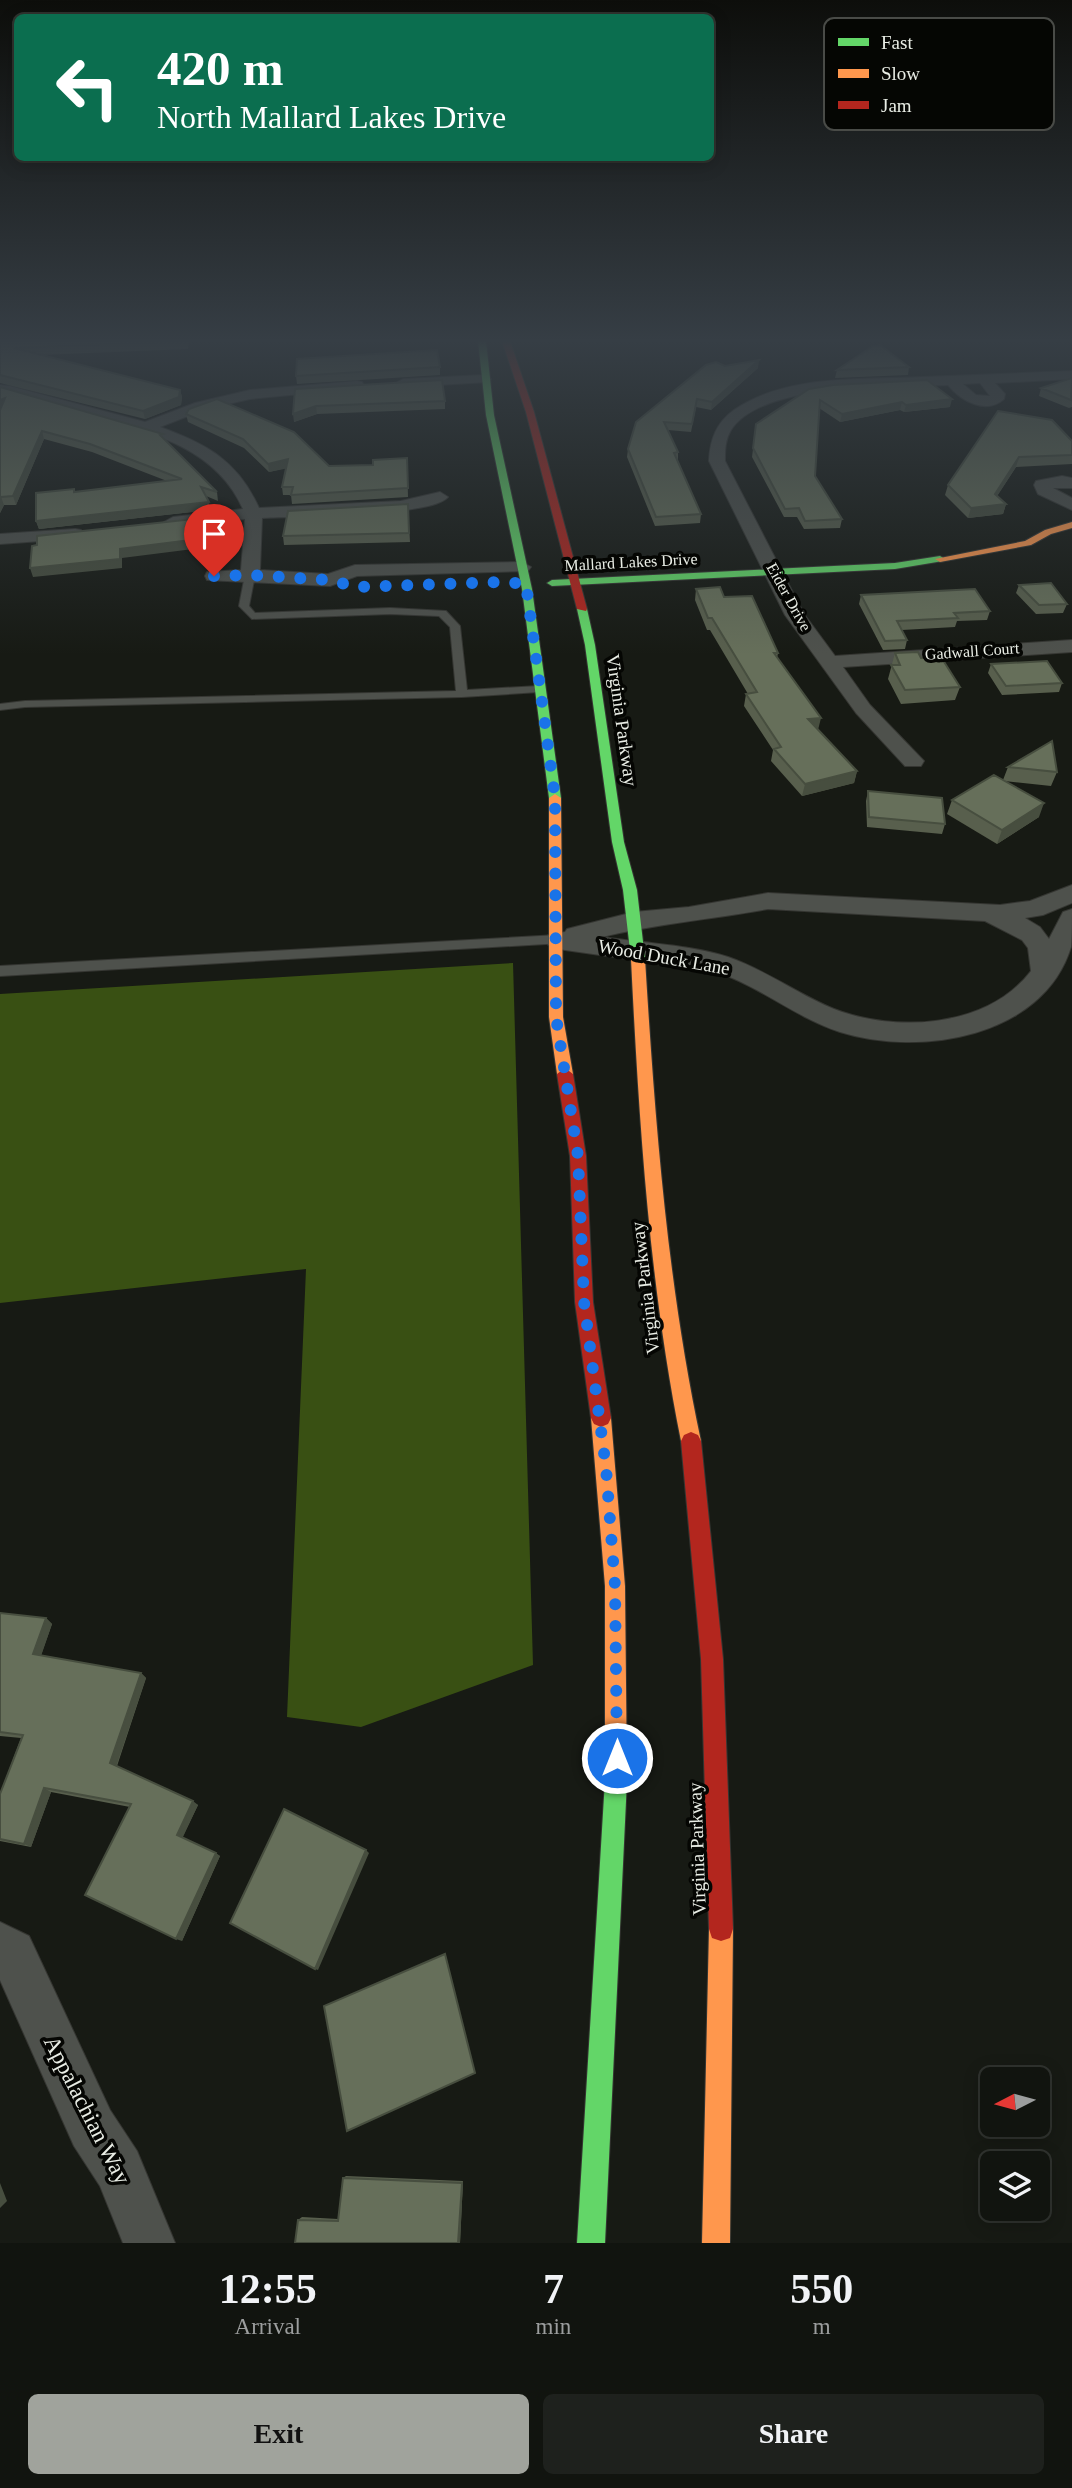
<!DOCTYPE html>
<html lang="en">
<head>
<meta charset="utf-8">
<style>
	:root { --surface:#11140f; --page:#1e211d; --text:#f1f3f6; --muted:#9c9e9e; --line:#30332f; --accent:#a0a39c }
	body { margin:0; font-family:"Times New Roman",serif; background:var(--page); color:var(--text); height:100vh; display:flex; flex-direction:column; font-size:26px; white-space:nowrap }
	* { box-sizing:border-box; margin:0 }
	p { font-size:23px; color:var(--muted) }
	.icon { flex:none; width:38px; height:38px; fill:none; stroke:currentColor; stroke-width:2; stroke-linecap:round; stroke-linejoin:round }
	.map { position:relative; height:2243px; overflow:hidden }
	.drawer { display:flex; flex-direction:column; background:var(--surface); flex:1 }
	.drawer>* { flex:none }
	.top-card { position:absolute; left:14px; top:14px; width:700px; height:147px; border-radius:10px; box-shadow:0 4px 18px #0003,0 0 0 2px var(--line); background:#0b6e4f; color:#fff; overflow:hidden }
	.needle { width:46px; rotate:264deg }
	.tools { position:absolute; left:980px; top:2067px; display:grid; gap:14px }
	.tools a { display:grid; place-items:center; width:70px; height:70px; border-radius:10px; background:var(--surface); box-shadow:0 4px 18px #0003,0 0 0 2px var(--line); font-size:35px }
	.pin { position:absolute; display:grid; place-items:center; width:60px; height:60px; color:#fff; margin:-72px -30px; border-radius:50% 50% 50% 0; rotate:-45deg; box-shadow:0 0 7px #0007 }
	.pin .icon { rotate:45deg }
	.me { position:absolute; width:77px; margin:-38px; rotate:0deg; stroke-linejoin:round; filter:drop-shadow(0 0 5px #0008) }
	.turn { display:flex; align-items:center; gap:24px; height:147px; padding:0 28px; font-size:32px }
	.turn .icon { width:91px; height:91px; stroke-width:2.5 }
	.turn b { display:block; font-size:49px; line-height:60px }
	.eta { display:flex; justify-content:space-evenly; align-items:center; height:119px; text-align:center }
	.eta b { font-size:42px; font-weight:700; line-height:49px }
	.button { display:flex; gap:14px; margin-top:auto; padding:14px 28px }
	.button a { flex:1; height:80px; border-radius:10px; background:var(--accent); color:#111; font-size:28px; font-weight:700; line-height:80px; text-align:center }
	.button a+a { background:var(--page); color:var(--text) }
	.map>svg:first-child { display:block }
	.forest { fill:#395013 }
	.lines { fill:none; stroke-linecap:round; stroke-linejoin:round }
	.lane-casing { stroke:#353632; stroke-width:2 }
	.street-casing { stroke:#353632; stroke-width:2 }
	.fast-casing { stroke:#353632; stroke-width:2 }
	.slow-casing { stroke:#353632; stroke-width:2 }
	.jam-casing { stroke:#353632; stroke-width:2 }
	.lane { fill:#4e514c; fill-rule:evenodd }
	.street { fill:#4e514c; fill-rule:evenodd }
	.fast { fill:#63d668; fill-rule:evenodd }
	.slow { fill:#ff974d; fill-rule:evenodd }
	.jam { fill:#b3261e; fill-rule:evenodd }
	.wall { fill:#585f4d }
	.shaded-wall { fill:#474e3f }
	.building { fill:#666f5a; stroke:#474e3f; stroke-width:2 }
	.route { stroke:#1a73e8; stroke-width:12; stroke-dasharray:0 21.6 }
	.labels { text-anchor:middle; dominant-baseline:central; stroke-width:7; stroke-linejoin:round; paint-order:stroke }
	.far-street-label { font-size:16px; fill:#e9ede5; stroke:#050603 }
	.street-label { font-size:19px; fill:#e9ede5; stroke:#050603 }
	.near-street-label { font-size:23px; fill:#e9ede5; stroke:#050603 }
	.key { fill:#050603; stroke:#494b47; stroke-width:2 }
	.key-label { font-size:19px; fill:#e9ede5 }
</style>
</head>
<body>
<div class="map">
<svg width="1072" height="2243" viewBox="0 0 1072 2243">
	<rect width="100%" height="100%" fill="#171a14"/>
	<!-- forest -->
	<path class="forest" d="M 513,963 L 533,1665 L 361,1727 L 287,1717 L 306,1269 L 0,1303 L 0,994 Z"/>
	<g class="lines">
		<defs>
			<path id="lane" d="M 250,572 L 255,575 L 249,606 L 255,613 L 390,608 L 446,611 L 460,626 L 467,690 L 539,686 L 545,689 L 539,692 L 462,697 L 25,707 L 0,710 L 0,704 L 25,701 L 456,691 L 450,627 L 439,616 L 390,614 L 252,619 L 239,606 L 245,575 Z
				M 558,935 L 563,937 L 565,940 L 563,943 L 0,976 L 0,966 Z"/>
			<path id="street" d="M 1072,371 L 1072,379 L 995,383 L 1005,394 L 1004,399 C 986,415 961,401 948,385 C 897,387 761,382 731,430 C 725,440 725,450 725,461 L 804,614 L 835,656 L 1072,640 L 1072,652 L 843,667 L 870,705 L 924,761 L 921,766 L 905,766 L 856,713 L 785,615 L 709,461 C 710,440 716,423 734,410 C 786,374 862,380 922,377 C 972,375 1022,373 1072,371 ZM 980,383 L 990,396 L 976,395 L 963,384 Z
				M 484,375 L 491,379 L 489,382 L 403,387 L 396,383 L 403,379 Z
				M 357,381 L 362,382 L 364,385 L 362,388 L 250,399 L 206,409 L 160,427 C 207,444 238,461 259,508 L 401,501 L 440,492 L 448,497 C 431,517 295,516 262,518 L 260,570 L 328,574 L 355,565 L 522,562 L 531,567 L 528,571 L 357,576 L 330,586 L 207,580 L 205,576 L 207,572 L 241,570 L 245,519 L 173,527 L 164,522 L 173,517 L 243,509 C 213,441 138,430 73,412 C 49,406 25,398 0,393 L 0,385 L 10,386 L 145,422 L 195,403 L 250,390 Z
				M 1062,476 L 1072,478 L 1072,488 L 1053,488 L 1072,498 L 1072,510 L 1038,494 L 1034,485 L 1036,481 Z
				M 75,529 L 81,530 L 84,534 L 81,538 L 0,544 L 0,534 Z
				M 1072,885 L 1072,903 L 1043,915 L 1025,918 L 1040,927 L 1049,939 L 1063,912 L 1072,909 C 1072,921 1072,936 1071,947 C 1043,1038 919,1057 840,1032 C 796,1018 760,986 716,972 C 699,967 680,967 663,964 C 628,959 593,954 558,949 L 549,946 L 545,940 L 549,934 L 565,932 L 567,929 L 634,912 L 689,907 L 768,893 L 1000,905 L 1030,901 ZM 768,909 L 985,921 L 1022,940 L 1028,948 L 1031,971 C 987,1028 896,1033 834,1009 C 797,994 766,970 728,957 C 691,945 642,943 602,937 C 656,924 713,919 768,909 Z
				M 0,1922 L 29,1936 L 110,2110 L 137,2151 L 175,2243 L 123,2243 L 100,2186 L 74,2146 L 0,1980 Z"/>
			<path id="fast" d="M 478,341 L 486,341 L 494,415 L 532,589 L 561,798 L 555,802 L 549,798 L 522,589 L 486,415 Z
				M 940,556 L 945,559 L 943,561 L 895,569 L 552,586 L 547,583 L 552,580 L 895,563 Z
				M 582,606 L 587,609 L 595,645 L 624,842 L 637,890 L 645,959 L 638,964 L 631,959 L 623,890 L 612,842 L 585,645 L 577,609 Z
				M 616,1769 L 624,1772 L 627,1780 L 605,2243 L 577,2243 L 605,1780 L 608,1772 Z"/>
			<path id="slow" d="M 1072,522 L 1072,528 L 1051,534 L 1031,545 L 940,562 L 935,559 L 1025,541 L 1045,530 Z
				M 555,794 L 561,798 L 563,1017 L 573,1074 L 565,1080 L 557,1074 L 549,1017 L 549,798 Z
				M 638,954 L 645,959 C 655,1121 667,1282 701,1441 L 698,1447 L 691,1450 L 684,1447 L 681,1441 C 649,1282 639,1121 631,959 Z
				M 601,1409 L 608,1412 L 611,1418 L 625,1586 L 627,1780 L 624,1788 L 616,1791 L 608,1788 L 605,1780 L 605,1586 L 591,1418 L 594,1412 Z
				M 721,1917 L 730,1920 L 733,1929 L 730,2243 L 702,2243 L 709,1929 L 712,1920 Z"/>
			<path id="jam" d="M 502,341 L 510,341 L 534,412 L 587,609 L 586,611 L 577,609 L 526,412 Z
				M 565,1068 L 573,1074 L 586,1156 L 593,1302 L 611,1418 L 608,1424 L 601,1427 L 594,1424 L 591,1418 L 575,1302 L 570,1156 L 557,1074 Z
				M 691,1432 L 698,1435 L 701,1441 L 723,1659 L 733,1929 L 730,1938 L 721,1941 L 712,1938 L 709,1929 L 701,1659 L 681,1441 L 684,1435 Z"/>
		</defs>
		<!-- lane casing -->
		<use href="#lane" class="lane-casing"/>
		<!-- street casing -->
		<use href="#street" class="street-casing"/>
		<!-- fast casing -->
		<use href="#fast" class="fast-casing"/>
		<!-- slow casing -->
		<use href="#slow" class="slow-casing"/>
		<!-- jam casing -->
		<use href="#jam" class="jam-casing"/>
		<!-- lane -->
		<use href="#lane" class="lane"/>
		<!-- street -->
		<use href="#street" class="street"/>
		<!-- fast -->
		<use href="#fast" class="fast"/>
		<!-- slow -->
		<use href="#slow" class="slow"/>
		<!-- jam -->
		<use href="#jam" class="jam"/>
	</g>
	<!-- wall -->
	<path class="wall" d="M 0,341 L 189,341 L 188,349 L 40,355 L 180,390 L 182,397 L 181,405 L 145,419 L 0,383 Z
		M 725,366 L 758,368 L 711,410 L 696,407 L 691,432 L 668,430 L 678,452 L 678,461 L 701,514 L 700,523 L 655,526 L 627,457 L 628,449 Z
		M 440,367 L 440,375 L 297,384 L 296,376 Z
		M 909,367 L 908,375 L 835,378 L 837,370 Z
		M 1072,378 L 1072,407 L 1069,408 L 1039,396 L 1041,388 Z
		M 295,389 L 445,401 L 445,409 L 317,414 L 294,422 Z
		M 809,389 L 950,407 L 904,412 L 900,410 L 840,422 L 819,408 L 815,476 L 842,519 L 840,528 L 804,529 L 797,517 L 784,517 L 752,457 L 756,424 Z
		M 0,410 L 164,439 L 217,492 L 218,501 L 206,496 L 210,510 L 39,529 L 36,521 L 75,492 L 167,481 L 92,452 L 44,439 L 16,505 L 4,505 L 0,513 Z
		M 998,411 L 1072,441 L 1072,464 L 1016,467 L 997,496 L 1006,504 L 1003,514 L 968,518 L 945,495 L 948,485 Z
		M 186,414 L 329,466 L 373,465 L 407,458 L 408,497 L 292,504 L 291,495 L 283,495 L 282,487 L 286,468 L 269,472 L 244,448 L 188,422 Z
		M 408,504 L 410,542 L 284,545 L 283,536 Z
		M 1019,585 L 1067,604 L 1063,613 L 1036,614 L 1016,593 Z
		M 696,589 L 724,597 L 778,653 L 777,658 L 818,730 L 857,771 L 854,783 L 802,796 L 771,761 L 773,750 L 744,706 L 746,694 L 748,694 L 710,630 L 707,630 L 695,600 Z
		M 861,595 L 990,611 L 987,620 L 957,621 L 955,627 L 902,630 L 907,640 L 905,649 L 883,650 L 859,604 Z
		M 895,653 L 921,658 L 960,687 L 955,700 L 901,704 L 888,679 Z
		M 991,664 L 1062,683 L 1059,692 L 1002,695 L 988,673 Z
		M 1008,767 L 1057,772 L 1051,786 L 1004,781 L 1039,817 L 997,844 L 947,814 L 952,800 L 1003,780 Z
		M 868,791 L 945,824 L 942,834 L 867,827 L 866,801 Z
		M 0,1613 L 46,1618 L 52,1624 L 41,1655 L 141,1673 L 146,1678 L 117,1766 L 198,1805 L 182,1838 L 220,1856 L 182,1941 L 130,1807 L 51,1792 L 31,1847 L 0,1841 L 0,1794 L 21,1738 L 0,1736 Z
		M 346,2176 L 463,2181 L 460,2243 L 295,2243 L 298,2220 L 302,2217 L 338,2219 L 343,2178 Z"/>
	<!-- shaded-wall -->
	<path class="shaded-wall" d="M 759,360 L 758,368 L 711,410 L 712,402 Z
		M 180,390 L 182,397 L 181,405 L 145,419 L 143,411 Z
		M 5,398 L 0,409 L 0,400 Z
		M 952,399 L 950,407 L 904,412 L 906,405 Z
		M 902,402 L 900,410 L 840,422 L 842,414 Z
		M 316,406 L 317,414 L 294,422 L 293,414 Z
		M 42,431 L 44,439 L 16,505 L 13,496 Z
		M 1019,457 L 1016,467 L 992,504 L 995,494 Z
		M 288,459 L 289,468 L 269,472 L 268,464 Z
		M 1,497 L 4,505 L 0,513 L 0,499 Z
		M 209,502 L 210,510 L 39,529 L 36,521 Z
		M 1006,504 L 1003,514 L 968,518 L 971,508 Z
		M 212,517 L 217,546 L 122,558 L 122,568 L 33,577 L 30,568 L 120,549 Z
		M 821,718 L 818,730 L 808,719 Z
		M 857,771 L 854,783 L 802,796 L 805,784 Z
		M 1044,803 L 1039,817 L 997,844 L 1002,830 Z
		M 46,1618 L 52,1624 L 40,1659 L 33,1654 Z
		M 141,1673 L 146,1678 L 116,1767 L 110,1763 Z
		M 44,1788 L 51,1792 L 31,1847 L 24,1844 Z
		M 193,1801 L 198,1805 L 182,1839 L 177,1835 Z
		M 366,1850 L 369,1853 L 318,1970 L 315,1969 Z
		M 216,1853 L 220,1856 L 182,1941 L 176,1939 Z
		M 445,1954 L 446,1956 L 475,2073 L 347,2131 Z
		M 463,2181 L 460,2243 L 458,2243 L 462,2183 Z
		M 0,2183 L 7,2201 L 0,2208 Z"/>
	<!-- building -->
	<path class="building" d="M 0,341 L 187,341 L 14,348 L 180,390 L 179,397 L 143,411 L 0,375 Z
		M 880,345 L 909,367 L 837,370 L 873,346 Z
		M 437,350 L 440,367 L 296,376 L 297,359 Z
		M 759,360 L 712,402 L 697,399 L 692,424 L 664,422 L 678,452 L 674,453 L 701,514 L 656,517 L 628,449 L 636,422 L 706,365 L 716,362 L 725,366 Z
		M 1072,378 L 1071,400 L 1041,388 Z
		M 442,380 L 445,401 L 316,406 L 293,414 L 295,389 Z
		M 927,380 L 952,399 L 906,405 L 902,402 L 842,414 L 820,400 L 815,476 L 842,519 L 805,521 L 799,508 L 785,509 L 753,448 L 756,424 L 809,389 L 833,385 Z
		M 0,387 L 163,434 L 160,435 L 217,492 L 201,487 L 209,502 L 36,521 L 36,493 L 74,489 L 74,492 L 182,479 L 90,444 L 42,431 L 13,496 L 1,497 L 0,499 L 0,410 L 5,398 L 0,400 Z
		M 217,399 L 294,432 L 329,466 L 373,465 L 373,460 L 407,458 L 408,488 L 291,495 L 293,487 L 282,487 L 288,459 L 268,464 L 243,439 L 186,414 L 189,409 Z
		M 998,411 L 1052,420 L 1072,441 L 1072,455 L 1019,457 L 995,494 L 1006,504 L 971,508 L 948,485 Z
		M 408,504 L 409,533 L 283,536 L 288,511 Z
		M 212,517 L 215,537 L 120,549 L 120,559 L 30,568 L 32,546 L 37,545 L 37,536 Z
		M 1051,583 L 1067,604 L 1039,605 L 1019,585 Z
		M 720,587 L 724,597 L 752,596 L 778,653 L 774,653 L 821,718 L 808,719 L 857,771 L 805,784 L 774,749 L 781,747 L 746,694 L 757,692 L 712,618 L 708,618 L 696,589 Z
		M 975,589 L 990,611 L 954,613 L 958,618 L 897,621 L 907,640 L 885,641 L 861,595 Z
		M 918,652 L 921,658 L 941,657 L 960,687 L 905,690 L 891,665 L 900,665 L 895,653 Z
		M 1047,661 L 1062,683 L 1006,686 L 991,664 Z
		M 1052,741 L 1057,772 L 1008,767 Z
		M 994,775 L 1044,803 L 1002,830 L 952,800 Z
		M 868,791 L 942,798 L 945,824 L 869,817 Z
		M 0,1613 L 46,1618 L 33,1654 L 141,1673 L 110,1763 L 193,1801 L 177,1835 L 216,1853 L 176,1939 L 85,1895 L 131,1804 L 44,1788 L 24,1844 L 0,1839 L 0,1794 L 23,1735 L 0,1732 Z
		M 284,1809 L 366,1850 L 315,1969 L 230,1923 Z
		M 445,1954 L 475,2073 L 347,2131 L 324,2006 Z
		M 343,2178 L 462,2183 L 458,2243 L 295,2243 L 298,2220 L 338,2221 Z"/>
	<!-- sky -->
	<linearGradient id="sky" x2="0" y2="1"><stop stop-color="#0d0e0b"/><stop offset="0.52" stop-color="#363e45"/><stop offset="1" stop-color="#363e45" stop-opacity="0"/></linearGradient>
	<rect width="1072" height="655" fill="url(#sky)"/>
	<g class="lines">
		<!-- route -->
		<path class="route" d="M 214,576 L 250,575 L 330,580 L 356,587 L 504,582 L 526,584 L 555,798 L 556,1017 L 578,1156 L 584,1302 L 606,1468 L 615,1586 L 617,1758"/>
	</g>
	<g class="labels">
		<!-- far-street labels -->
		<g class="far-street-label">
			<text transform="translate(631 562) rotate(-3)">Mallard Lakes Drive</text>
			<text transform="translate(789 597) rotate(61)">Eider Drive</text>
			<text transform="translate(972 651) rotate(-4)">Gadwall Court</text>
		</g>
		<!-- street labels -->
		<g class="street-label">
			<text transform="translate(622 720) rotate(82)">Virginia Parkway</text>
			<text transform="translate(664 957) rotate(10)">Wood Duck Lane</text>
			<text transform="translate(645 1288) rotate(-97)">Virginia Parkway</text>
			<text transform="translate(697 1849) rotate(-92)">Virginia Parkway</text>
		</g>
		<!-- near-street labels -->
		<g class="near-street-label">
			<text transform="translate(87 2110) rotate(63)">Appalachian Way</text>
		</g>
	</g>
	<!-- legend -->
	<rect x="824" y="18" width="230" height="112" rx="10" class="key"/>
	<rect x="838" y="38" width="31" height="8" fill="#63d668"/>
	<rect x="838" y="69" width="31" height="9" fill="#ff974d"/>
	<rect x="838" y="101" width="31" height="8" fill="#b3261e"/>
	<g class="key-label">
		<text x="881" y="49">Fast</text>
		<text x="881" y="80">Slow</text>
		<text x="881" y="112">Jam</text>
	</g>
</svg>
<div class="tools">
<a><svg class="needle" viewBox="-14 -14 28 28"><path d="M0-13l5 13h-10z" fill="#e53935"/><path d="M0 13l5-13h-10z" fill="#9c9e9e"/></svg></a>
<a><svg class="icon" aria-label="layers" viewBox="0 0 24 24"><path d="M12 4l9 5-9 5-9-5zM3 14l9 5 9-5"/></svg></a>
</div>
<div class="pin" style="left:214px;top:576px;background:#d93025"><svg class="icon" aria-label="arrive" viewBox="0 0 24 24"><path d="M6 21V4h12l-3 4 3 4H6"/></svg></div>
<svg class="me" style="left:617px;top:1758px" viewBox="-20 -20 40 40"><circle r="17" fill="#1a73e8" stroke="#fff" stroke-width="3"/><path d="M0-11L8 9 0 5-8 9z" fill="#fff"/></svg>
<div class="top-card">
<div class="turn"><svg class="icon" aria-label="left" viewBox="0 0 24 24"><path d="M17 20v-9H6M10 6l-5 5 5 5"/></svg><div><b>420 m</b>North Mallard Lakes Drive</div></div>
</div>
</div>
<section class="drawer">
<div class="eta">
<div><b>12:55</b><p>Arrival</p></div>
<div><b>7</b><p>min</p></div>
<div><b>550</b><p>m</p></div>
</div>
<div class="button"><a>Exit</a><a>Share</a></div>
</section>
</body>
</html>
